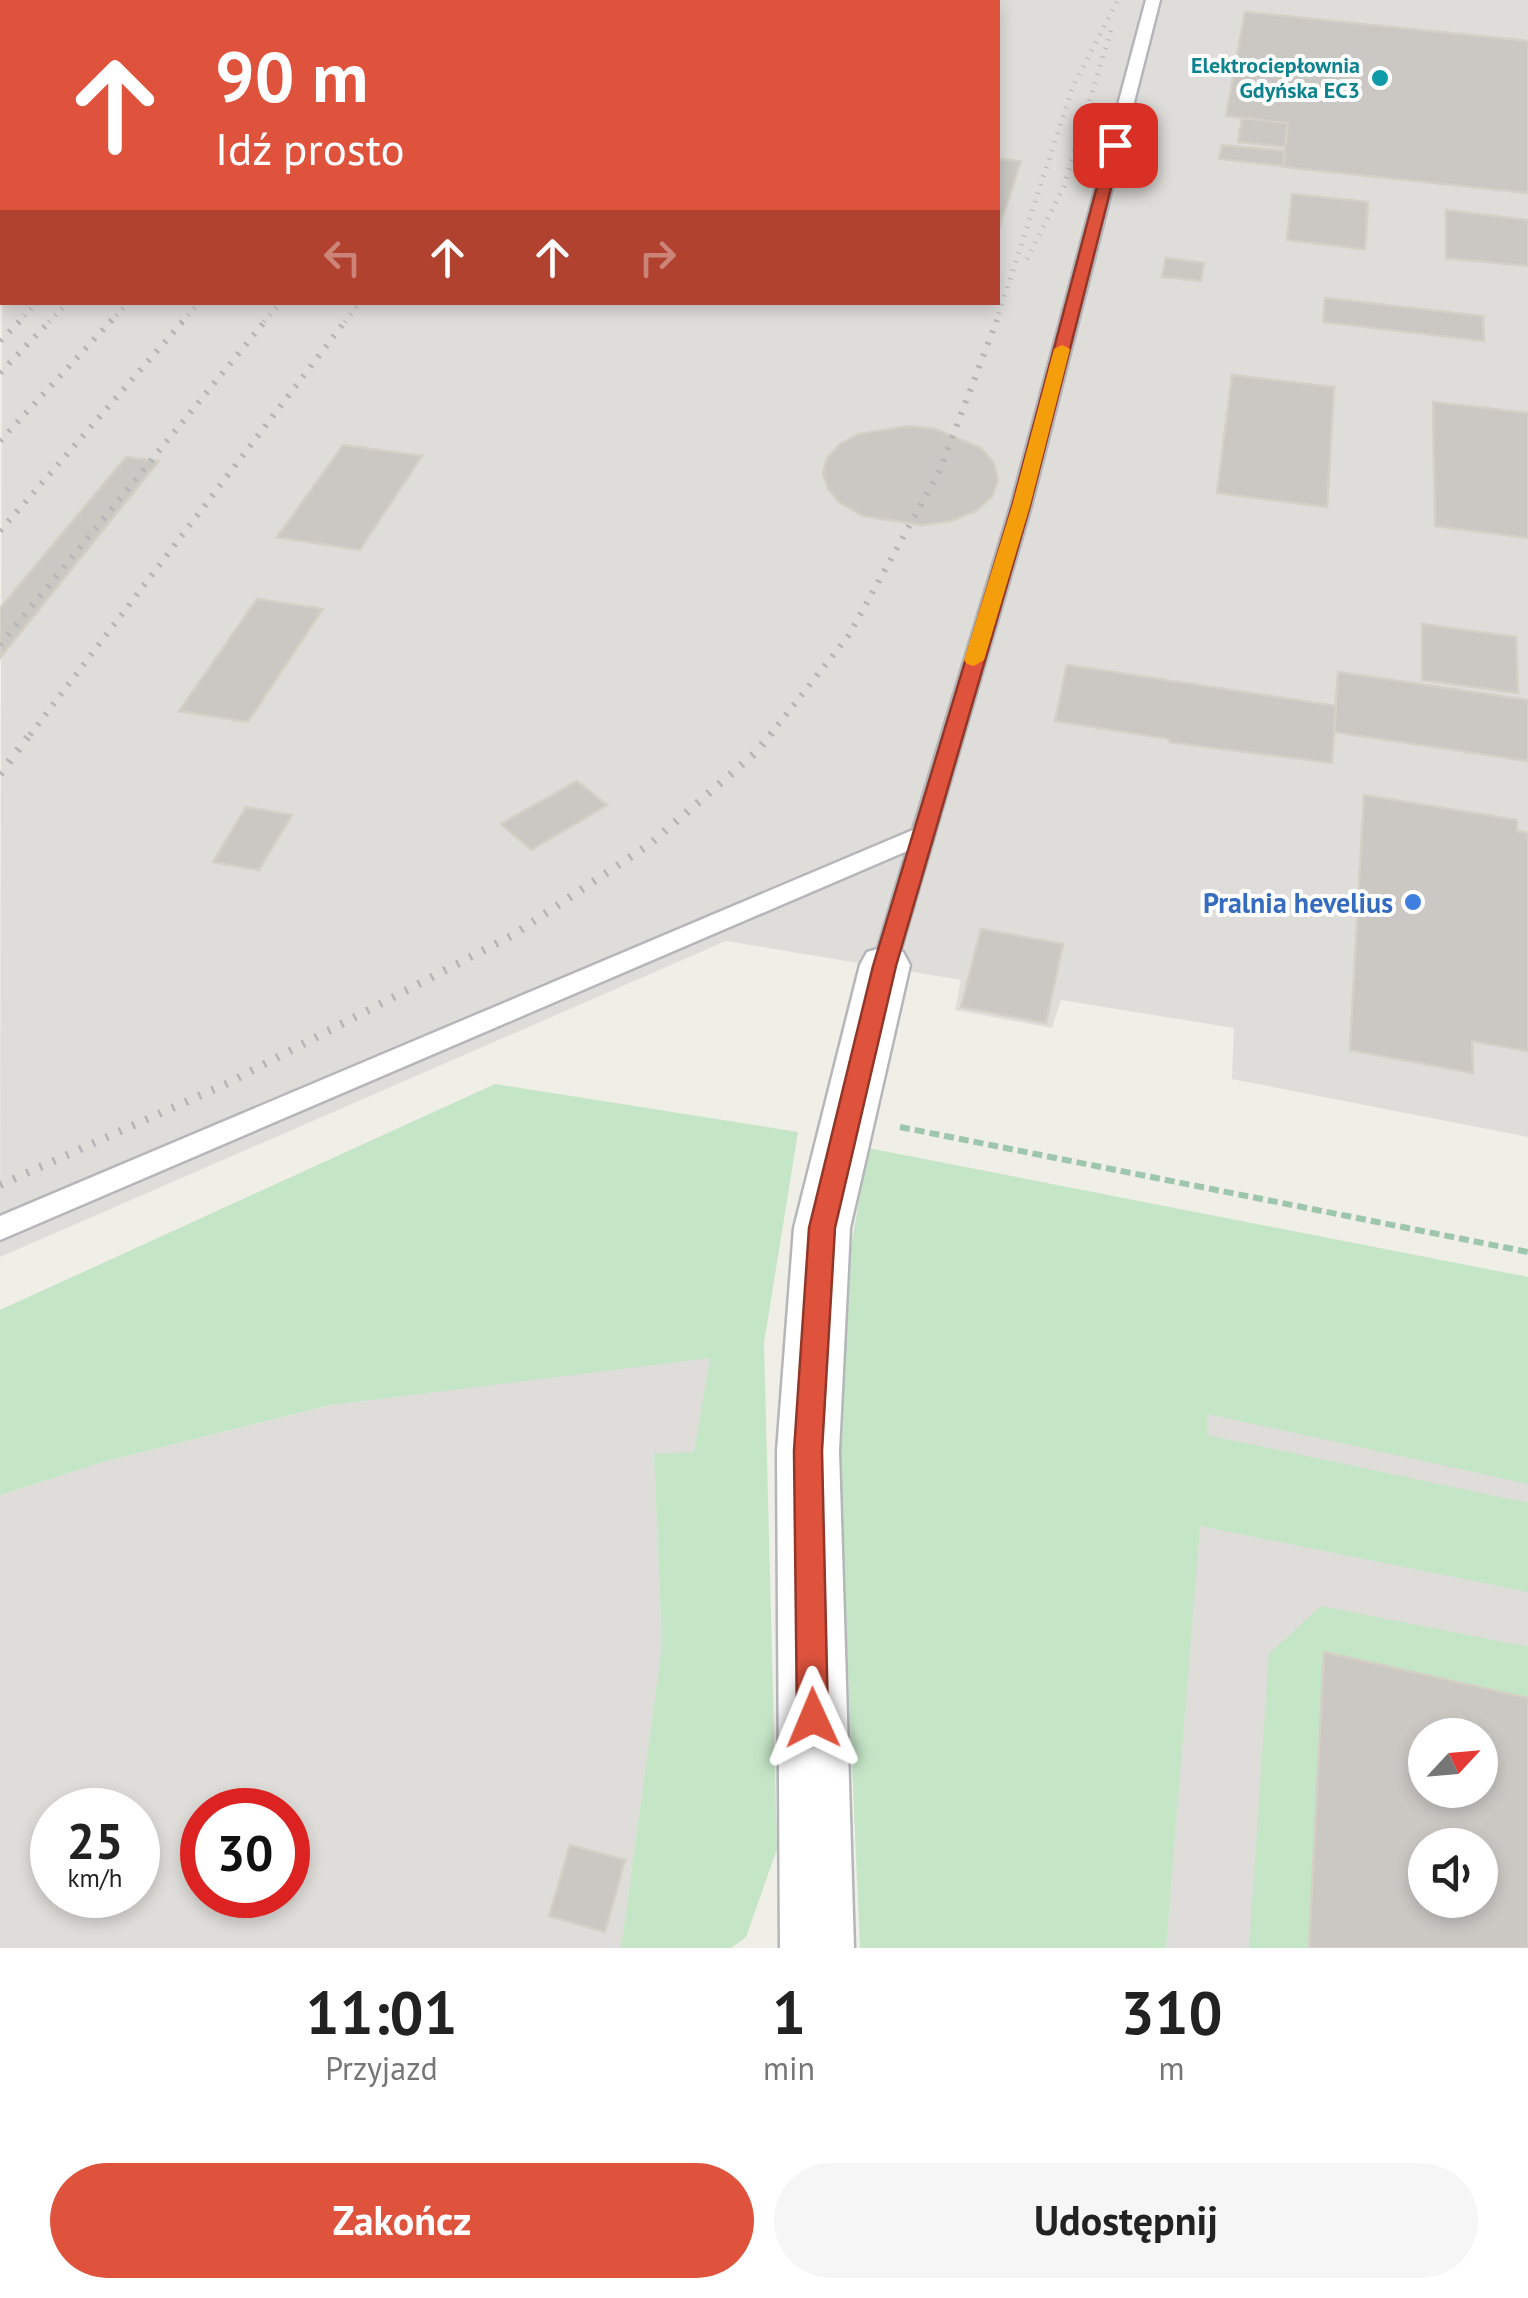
<!DOCTYPE html>
<html lang="pl">
<head>
<meta charset="utf-8">
<style>
	:root { --surface:#fff; --page:#f6f6f6; --text:#222; --muted:#767676; --accent:#df533d }
	body { margin:0; font-family:"PT Sans",sans-serif; background:var(--page); color:var(--text); height:100vh; display:flex; flex-direction:column; font-size:38px; white-space:nowrap }
	* { box-sizing:border-box; margin:0 }
	p { font-size:32px; color:var(--muted) }
	.icon { flex:none; width:55px; height:55px; fill:none; stroke:currentColor; stroke-width:2; stroke-linecap:round; stroke-linejoin:round }
	.map { position:relative; height:1948px; overflow:hidden }
	.panel { display:flex; flex-direction:column; background:var(--surface); flex:1 }
	.panel>* { flex:none }
	.top-card { position:absolute; left:0px; top:0px; width:1000px; height:305px; box-shadow:0 5px 15px #0003; background:#df533d; color:#fff; overflow:hidden }
	.needle { width:65px; rotate:64deg }
	.buttons { position:absolute; left:1408px; top:1718px; display:grid; gap:20px }
	.buttons a { display:grid; place-items:center; width:90px; height:90px; border-radius:50%; background:var(--surface); box-shadow:0 5px 15px #0003; font-size:50px }
	.speed { position:absolute; left:30px; top:1788px; display:flex; gap:20px; font-size:50px; font-weight:700; text-align:center }
	.speed>* { display:grid; place-content:center; width:130px; height:130px; border-radius:50%; background:var(--surface); box-shadow:0 5px 15px #0003; line-height:1 }
	.speed small { font-size:25px; font-weight:400 }
	.speed .limit { border:15px solid #d22; background:#fff; color:#111 }
	.pin { position:absolute; display:grid; place-items:center; width:85px; height:85px; color:#fff; margin:-42px; border-radius:20px; box-shadow:0 5px 15px #0006 }
	.me { position:absolute; width:110px; margin:-55px; rotate:359deg; stroke-linejoin:round; filter:drop-shadow(0 0 8px #0008) }
	.turn { display:flex; align-items:center; gap:35px; height:210px; padding:0 50px; font-size:45px }
	.turn .icon { width:130px; height:130px; stroke-width:2.5 }
	.turn b { display:block; font-size:70px; line-height:85px }
	.lanes { display:flex; align-items:center; height:95px; padding:0 50px; background:#0003; justify-content:center; gap:50px; direction:ltr }
	.lanes .off { opacity:.35 }
	.eta { display:flex; justify-content:space-evenly; align-items:center; height:170px; text-align:center }
	.eta b { font-size:60px; font-weight:700; line-height:70px }
	.button { display:flex; gap:20px; margin-top:auto; padding:20px 50px }
	.button a { flex:1; height:115px; border-radius:60px; background:var(--accent); color:#fff; font-size:40px; font-weight:700; line-height:115px; text-align:center }
	.button a+a { background:var(--page); color:var(--text) }
	.map>svg:first-child { display:block }
	.industrial { fill:#deddd9; fill-rule:evenodd }
	.green { fill:#c5e5c7 }
	.building { fill:#cbc8c4; stroke:#d4d0c5; stroke-width:2.5; fill-rule:evenodd }
	.lines { fill:none; stroke-linecap:round; stroke-linejoin:round }
	.lane-casing { stroke:#b4b6ba; stroke-width:5 }
	.street-casing { stroke:#b4b6ba; stroke-width:5 }
	.path { stroke:#9ec6ac; stroke-width:6; stroke-dasharray:10 5; stroke-linecap:butt }
	.lane { fill:#fff; fill-rule:evenodd }
	.street { fill:#fff; fill-rule:evenodd }
	.rail-far2 { stroke:#b4b5b6; stroke-width:5; stroke-dasharray:1 8; stroke-linecap:butt }
	.rail-far1 { stroke:#b4b5b6; stroke-width:6; stroke-dasharray:2.5 10; stroke-linecap:butt }
	.rail { stroke:#b4b5b6; stroke-width:8; stroke-dasharray:2.5 12; stroke-linecap:butt }
	.route { fill:#df533d; stroke:#913628; stroke-width:2.5 }
	.slow { fill:#f59e0b }
	.culture-dot { fill:#0f9aa8; stroke:#fff; stroke-width:4 }
	.shop-dot { fill:#3f7fe0; stroke:#fff; stroke-width:4 }
	.labels { text-anchor:middle; dominant-baseline:central; stroke-width:8; stroke-linejoin:round; paint-order:stroke }
	.far-culture-label { font-size:22px; font-weight:bold; fill:#0d838f; stroke:#fff; text-anchor:end }
	.shop-label { font-size:28px; font-weight:bold; fill:#366cbe; stroke:#fff; text-anchor:end }
</style>
</head>
<body>
<div class="map">
<svg width="1528" height="1948" viewBox="0 0 1528 1948">
	<rect width="100%" height="100%" fill="#efeee7"/>
	<!-- industrial -->
	<path class="industrial" d="M 245,0 L 1528,0 L 1528,1137 L 1232,1079 L 1234,1028 L 1061,1000 L 1052,1028 L 955,1010 L 961,980 L 726,941 L 0,1257 L 2,282 L 2,302 L 998,302 L 998,2 L 242,2 Z
		M 711,1358 L 694,1453 L 654,1455 L 662,1646 L 621,1948 L 0,1948 L 0,1495 L 103,1462 L 332,1405 L 635,1363 ZM 52,1810 L 138,1810 L 138,1895 L 52,1895 ZM 202,1810 L 288,1810 L 288,1895 L 202,1895 Z
		M 1208,1413 L 1528,1480 L 1528,1948 L 1166,1948 ZM 1425,1735 L 1480,1735 L 1480,1790 L 1425,1790 ZM 1425,1845 L 1480,1845 L 1480,1900 L 1425,1900 Z"/>
	<!-- green -->
	<path class="green" d="M 0,0 L 245,0 L 2,2 L 2,137 Z
		M 495,1084 L 798,1132 L 764,1343 L 777,1849 L 746,1937 L 731,1948 L 621,1948 L 662,1646 L 654,1454 L 694,1452 L 710,1358 L 331,1405 L 103,1462 L 0,1495 L 0,1310 Z
		M 868,1148 L 1528,1277 L 1528,1484 L 1208,1414 L 1207,1435 L 1528,1503 L 1528,1592 L 1200,1526 L 1166,1948 L 860,1948 L 834,1346 Z
		M 1321,1606 L 1528,1647 L 1528,1698 L 1324,1652 L 1309,1948 L 1249,1948 L 1269,1654 Z"/>
	<!-- building -->
	<path class="building" d="M 1245,12 L 1528,41 L 1528,193 L 1283,167 L 1288,123 L 1226,116 Z
		M 1242,118 L 1288,123 L 1285,147 L 1238,142 Z
		M 1222,145 L 1285,151 L 1283,166 L 1219,159 Z
		M 998,159 L 1021,161 L 998,231 Z
		M 1292,194 L 1368,202 L 1365,249 L 1287,240 Z
		M 1446,210 L 1528,220 L 1528,266 L 1446,258 Z
		M 1166,258 L 1204,263 L 1201,281 L 1162,277 Z
		M 1325,298 L 1483,316 L 1484,341 L 1323,322 Z
		M 1232,375 L 1334,387 L 1327,507 L 1217,493 Z
		M 1433,402 L 1528,413 L 1528,538 L 1435,526 Z
		M 909,426 L 936,429 L 981,448 L 994,463 L 998,480 L 992,497 L 976,511 L 951,521 L 922,525 L 863,516 L 840,503 L 828,489 L 823,473 L 827,458 L 840,444 L 859,434 Z
		M 343,445 L 422,456 L 360,550 L 277,537 Z
		M 126,457 L 159,461 L 0,658 L 0,608 Z
		M 257,599 L 323,609 L 248,722 L 179,711 Z
		M 1422,624 L 1516,637 L 1518,693 L 1422,680 Z
		M 1067,665 L 1336,706 L 1332,763 L 1169,742 L 1170,739 L 1055,721 Z
		M 1338,672 L 1528,700 L 1528,761 L 1334,732 Z
		M 577,781 L 607,805 L 531,850 L 501,824 Z
		M 1364,795 L 1517,820 L 1517,831 L 1528,833 L 1528,1051 L 1472,1041 L 1473,1073 L 1350,1050 Z
		M 246,807 L 292,815 L 259,870 L 213,862 Z
		M 981,929 L 1063,944 L 1046,1023 L 961,1007 Z
		M 1324,1652 L 1528,1698 L 1528,1948 L 1309,1948 ZM 1425,1735 L 1480,1735 L 1480,1790 L 1425,1790 ZM 1425,1845 L 1480,1845 L 1480,1900 L 1425,1900 Z
		M 570,1845 L 625,1860 L 605,1932 L 549,1916 Z"/>
	<g class="lines">
		<defs>
			<path id="lane" d="M 1146,0 L 1160,0 L 1031,506 L 894,972 L 876,972 L 873,965 L 907,851 L 0,1240 L 0,1216 L 913,830 L 1011,506 Z"/>
			<path id="street" d="M 885,947 L 903,952 L 910,965 L 850,1228 L 839,1451 L 854,1948 L 780,1948 L 777,1451 L 794,1228 L 860,965 L 867,952 Z"/>
		</defs>
		<!-- lane casing -->
		<use href="#lane" class="lane-casing"/>
		<!-- street casing -->
		<use href="#street" class="street-casing"/>
		<!-- path -->
		<path class="path" d="M 900,1127 L 1528,1252"/>
		<!-- lane -->
		<use href="#lane" class="lane"/>
		<!-- street -->
		<use href="#street" class="street"/>
		<!-- rail-far2 -->
		<path class="rail-far2" d="M 1027,259 L 1064,186 L 1111,30
			M 18,322 L 38,302
			M 49,322 L 68,302
			M 110,322 L 129,302
			M 182,322 L 200,302
			M 264,322 L 281,302
			M 345,322 L 360,302
			M 996,322 L 1073,86 L 1118,0"/>
		<!-- rail-far1 -->
		<path class="rail-far1" d="M 0,341 L 21,320
			M 0,373 L 51,320
			M 0,441 L 112,320
			M 0,531 L 184,320
			M 0,645 L 266,320
			M 30,735 L 346,320
			M 770,735 L 849,635 L 939,472 L 997,320"/>
		<!-- rail -->
		<path class="rail" d="M 0,774 L 31,733
			M 0,1185 L 228,1083 L 513,935 L 650,844 L 754,754 L 772,733"/>
	</g>
	<!-- route -->
	<path class="route" d="M 1115,141 L 1122,145 L 1030,506 L 896,966 L 835,1228 L 822,1451 L 828,1718 L 824,1729 L 813,1734 L 802,1729 L 797,1718 L 794,1451 L 809,1228 L 873,966 L 1012,506 L 1108,145 Z"/>
	<!-- slow -->
	<path class="slow" d="M 1062,345 L 1070,349 L 1030,506 L 984,660 L 974,666 L 967,664 L 964,660 L 1012,506 L 1054,349 Z"/>
	<!-- markers -->
	<circle class="culture-dot" cx="1380" cy="78" r="10"/>
	<circle class="shop-dot" cx="1413" cy="902" r="10"/>
	<g class="labels">
		<!-- far-culture labels -->
		<g class="far-culture-label">
			<text x="1360" y="65">Elektrociepłownia<tspan x="1360" dy="25">Gdyńska EC3</tspan></text>
		</g>
		<!-- shop labels -->
		<g class="shop-label">
			<text x="1393" y="902">Pralnia hevelius</text>
		</g>
	</g>
</svg>
<div class="buttons">
<a><svg class="needle" viewBox="-14 -14 28 28"><path d="M0-13l5 13h-10z" fill="#e53935"/><path d="M0 13l5-13h-10z" fill="#767676"/></svg></a>
<a><svg class="icon" aria-label="sound" viewBox="0 0 24 24"><path d="M4 9h4l5-4v14l-5-4H4zM17 9q2 3 0 6"/></svg></a>
</div>
<div class="speed"><div>25<small>km/h</small></div><div class="limit">30</div></div>
<div class="pin" style="left:1115px;top:145px;background:#d93025"><svg class="icon" aria-label="arrive" viewBox="0 0 24 24"><path d="M6 21V4h12l-3 4 3 4H6"/></svg></div>
<svg class="me" style="left:813px;top:1718px" viewBox="-20 -20 40 40"><path d="M0-17L14 15 0 8-14 15z" fill="#df533d" stroke="#fff" stroke-width="4"/></svg>
<div class="top-card">
<div class="turn"><svg class="icon" aria-label="ahead" viewBox="0 0 24 24"><path d="M12 20V5M6 11l6-6 6 6"/></svg><div><b>90 m</b>Idź prosto</div></div>
<div class="lanes"><svg class="icon off" aria-label="left" viewBox="0 0 24 24"><path d="M17 20v-9H6M10 6l-5 5 5 5"/></svg><svg class="icon" aria-label="ahead" viewBox="0 0 24 24"><path d="M12 20V5M6 11l6-6 6 6"/></svg><svg class="icon" aria-label="ahead" viewBox="0 0 24 24"><path d="M12 20V5M6 11l6-6 6 6"/></svg><svg class="icon off" aria-label="right" viewBox="0 0 24 24"><path d="M7 20v-9h11M14 6l5 5-5 5"/></svg></div>
</div>
</div>
<section class="panel">
<div class="eta">
<div><b>11:01</b><p>Przyjazd</p></div>
<div><b>1</b><p>min</p></div>
<div><b>310</b><p>m</p></div>
</div>
<div class="button"><a>Zakończ</a><a>Udostępnij</a></div>
</section>
</body>
</html>
